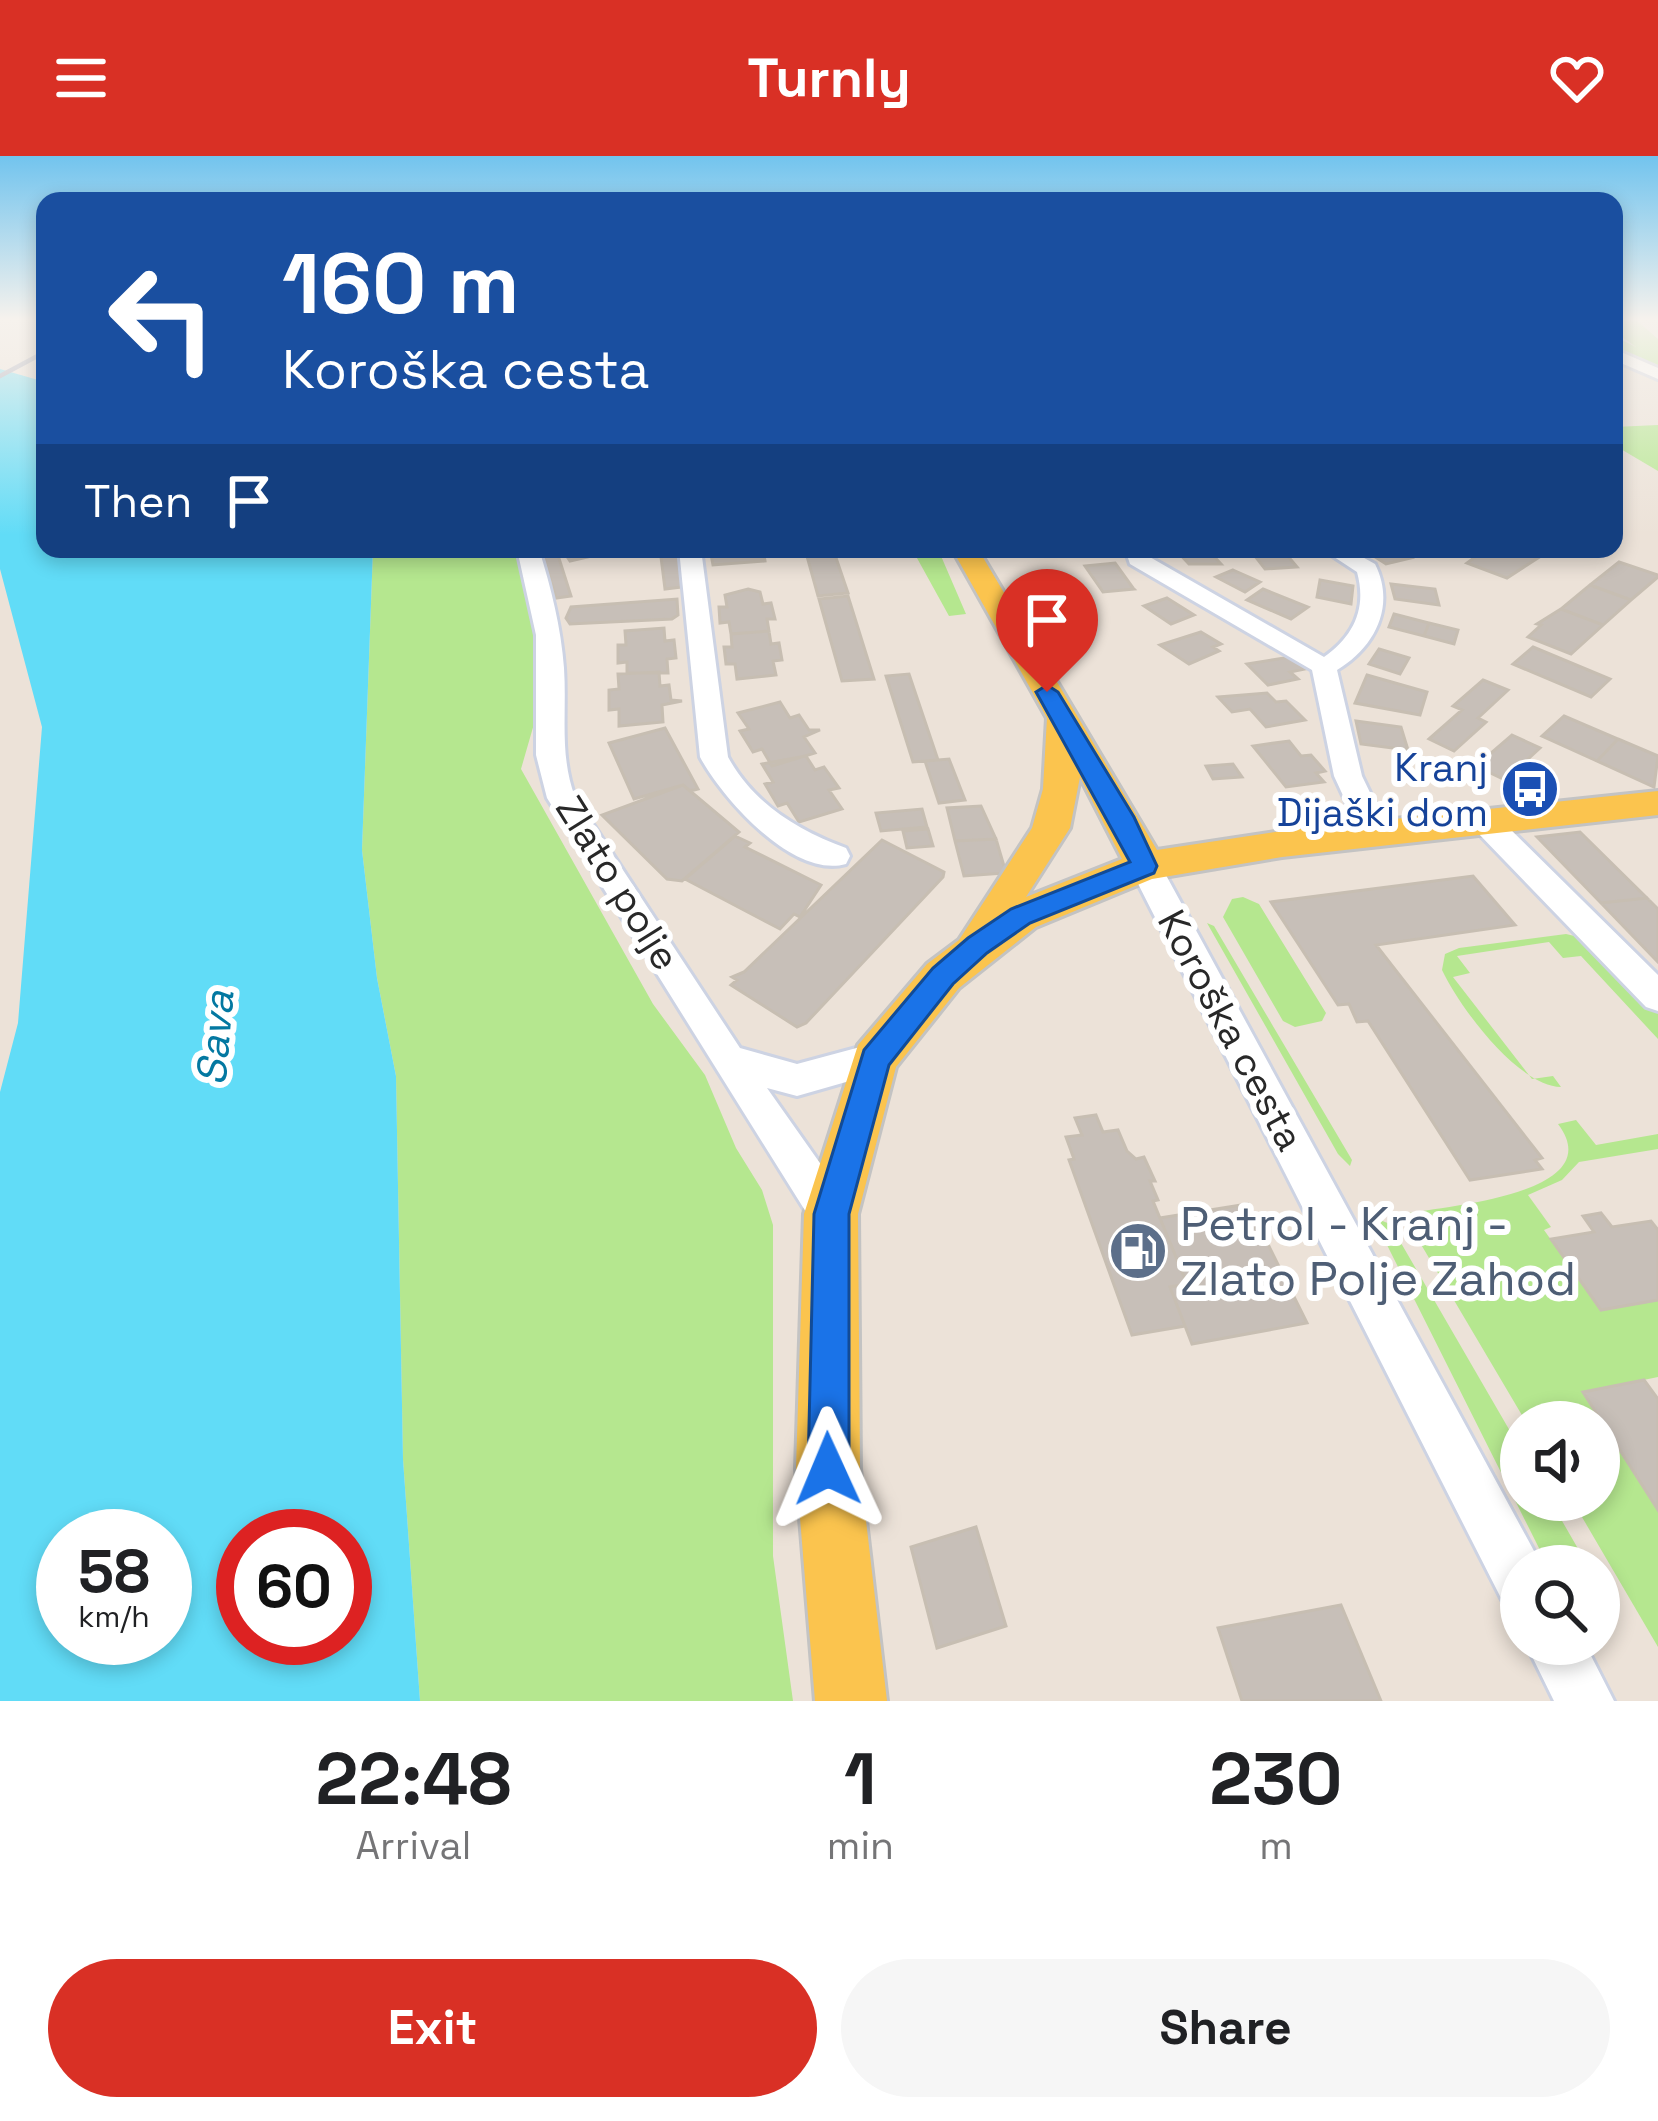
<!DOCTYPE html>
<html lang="en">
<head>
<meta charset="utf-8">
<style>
	:root { --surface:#fff; --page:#f6f6f6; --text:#202124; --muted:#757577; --accent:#d93025 }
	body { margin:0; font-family:"Space Grotesk",sans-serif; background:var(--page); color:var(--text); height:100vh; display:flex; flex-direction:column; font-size:45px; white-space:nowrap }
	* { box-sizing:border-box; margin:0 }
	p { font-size:39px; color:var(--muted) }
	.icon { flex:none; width:66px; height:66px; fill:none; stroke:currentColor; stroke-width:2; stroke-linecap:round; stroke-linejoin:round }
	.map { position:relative; height:1545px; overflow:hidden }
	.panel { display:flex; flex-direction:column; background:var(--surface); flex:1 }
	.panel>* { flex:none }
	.top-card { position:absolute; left:36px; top:36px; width:1587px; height:366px; border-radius:24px; box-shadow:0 6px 18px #0003; background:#1a4fa0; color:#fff; overflow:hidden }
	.buttons { position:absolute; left:1500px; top:1245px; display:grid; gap:24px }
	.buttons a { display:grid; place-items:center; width:120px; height:120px; border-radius:50%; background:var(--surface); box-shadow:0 6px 18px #0003; font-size:60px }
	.speed { position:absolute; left:36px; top:1353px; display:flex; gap:24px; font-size:60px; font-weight:700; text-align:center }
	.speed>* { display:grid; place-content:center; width:156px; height:156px; border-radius:50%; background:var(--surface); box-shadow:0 6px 18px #0003; line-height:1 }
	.speed small { font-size:30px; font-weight:400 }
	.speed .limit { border:18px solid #d22; background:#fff; color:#111 }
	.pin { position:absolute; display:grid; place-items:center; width:102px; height:102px; color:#fff; margin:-123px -51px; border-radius:50% 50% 50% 0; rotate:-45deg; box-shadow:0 0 12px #0007 }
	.pin .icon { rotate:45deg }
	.me { position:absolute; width:132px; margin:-66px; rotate:359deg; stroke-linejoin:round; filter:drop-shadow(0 0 9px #0008) }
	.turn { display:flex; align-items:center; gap:42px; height:252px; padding:0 48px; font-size:54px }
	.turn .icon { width:156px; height:156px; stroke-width:2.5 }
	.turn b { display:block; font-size:84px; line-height:102px }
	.then { display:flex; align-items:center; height:114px; padding:0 48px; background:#0003; gap:24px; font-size:45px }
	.eta { display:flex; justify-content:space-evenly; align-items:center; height:204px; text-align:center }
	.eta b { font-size:72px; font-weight:600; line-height:84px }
	.primary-button { display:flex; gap:24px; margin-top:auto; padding:24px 48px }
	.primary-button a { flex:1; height:138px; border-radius:72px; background:var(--accent); color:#fff; font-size:48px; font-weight:600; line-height:138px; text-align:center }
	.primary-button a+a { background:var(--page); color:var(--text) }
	header { display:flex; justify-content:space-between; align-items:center; height:156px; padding:0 48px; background:var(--accent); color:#fff; font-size:54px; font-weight:600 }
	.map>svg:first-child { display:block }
	.green { fill:#b5e78f }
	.water { fill:#61dcf7; fill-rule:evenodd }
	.building { fill:#c7bfb8; stroke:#c7beb2; stroke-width:3 }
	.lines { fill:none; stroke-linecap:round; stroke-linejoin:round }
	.minor-casing { stroke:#cdd3e3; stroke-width:6 }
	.major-casing { stroke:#c3c3c3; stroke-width:6 }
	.minor { fill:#fff; fill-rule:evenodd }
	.major { fill:#fbc44e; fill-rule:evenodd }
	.rail { stroke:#9ba0b4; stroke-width:4.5 }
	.route { fill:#1a73e8; stroke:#114b97; stroke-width:3 }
	.labels { text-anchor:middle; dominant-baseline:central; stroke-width:12; stroke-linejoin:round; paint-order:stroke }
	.transit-label { font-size:39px; fill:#164399; stroke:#fff; text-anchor:end }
	.street-label { font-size:39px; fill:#282828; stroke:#fff }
	.water-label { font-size:42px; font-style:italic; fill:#0378a1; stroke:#fff }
	.near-service-label { font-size:48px; fill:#4e5e75; stroke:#fff; text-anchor:start }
</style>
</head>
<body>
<header><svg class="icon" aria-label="menu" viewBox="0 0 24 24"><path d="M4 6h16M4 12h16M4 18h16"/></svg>Turnly<svg class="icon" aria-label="heart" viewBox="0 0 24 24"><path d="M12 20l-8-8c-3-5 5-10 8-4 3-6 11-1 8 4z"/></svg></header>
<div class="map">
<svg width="1658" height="1545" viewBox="0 0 1658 1545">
	<rect width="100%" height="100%" fill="#ece2d8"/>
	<!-- green -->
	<path class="green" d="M 1614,162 L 1634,162 L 1658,183 L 1658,213 L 1614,189 L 1614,180 L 1636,191 L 1618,178 Z
		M 1658,269 L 1658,315 L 1614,289 L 1614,271 Z
		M 373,393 L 516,395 L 538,496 L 536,561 L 521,613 L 653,848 L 705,919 L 736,992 L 762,1034 L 773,1069 L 773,1400 L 793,1545 L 420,1545 L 403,1303 L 396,920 L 377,822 L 362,694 Z
		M 912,393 L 938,393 L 966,458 L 949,460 Z
		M 1243,741 L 1259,748 L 1326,857 L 1322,865 L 1295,871 L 1283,865 L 1223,761 L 1232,743 Z
		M 1207,767 L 1214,770 L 1352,1004 L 1350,1010 L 1338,998 Z
		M 1566,778 L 1583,782 L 1658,851 L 1658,883 L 1581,800 L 1563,802 L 1549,786 L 1457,800 L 1470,817 L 1453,821 L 1532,923 L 1553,920 L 1561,931 C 1518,930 1460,852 1442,814 L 1445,798 L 1459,792 Z
		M 1576,964 L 1596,989 L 1658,978 L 1658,993 L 1579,1006 L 1562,1024 L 1528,1039 L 1551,1071 L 1544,1074 L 1601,1154 L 1658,1144 L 1658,1221 L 1585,1236 L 1658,1354 L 1658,1491 L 1572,1344 L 1599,1344 L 1599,1266 L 1526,1266 L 1403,1058 C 1446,1050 1611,1038 1558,968 Z
		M 1380,1064 L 1390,1068 L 1521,1294 L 1521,1344 L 1550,1344 L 1588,1410 L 1548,1410 L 1382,1079 Z"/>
	<!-- water -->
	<path class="water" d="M 0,213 L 45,226 L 45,393 L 373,393 L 362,694 L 377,822 L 396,920 L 403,1303 L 420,1545 L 0,1545 L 0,936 L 18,867 L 42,571 L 0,413 ZM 63,1380 L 165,1380 L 165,1482 L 63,1482 ZM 243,1380 L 345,1380 L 345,1482 L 243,1482 Z"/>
	<!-- building -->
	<path class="building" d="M 541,393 L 556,393 L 571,440 L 556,442 Z
		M 562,393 L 622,393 L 570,405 Z
		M 660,393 L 677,393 L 682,431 L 665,433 Z
		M 710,393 L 763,393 L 765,405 L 713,409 Z
		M 805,393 L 833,393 L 848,437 L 818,440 Z
		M 1175,393 L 1207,393 L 1221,408 L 1189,408 Z
		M 1363,393 L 1395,393 L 1411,402 L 1386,408 Z
		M 1486,393 L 1546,393 L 1547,396 L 1507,422 L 1467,407 Z
		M 1286,398 L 1297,411 L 1265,413 L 1255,400 Z
		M 1619,406 L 1658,419 L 1658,421 L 1631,444 L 1590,429 Z
		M 1115,407 L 1133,432 L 1134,433 L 1103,436 L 1085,410 Z
		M 1233,414 L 1260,426 L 1245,436 L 1216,421 Z
		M 1320,424 L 1353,430 L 1351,448 L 1317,441 Z
		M 1391,428 L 1435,433 L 1439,449 L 1395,443 Z
		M 1590,429 L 1631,444 L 1603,469 L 1561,453 Z
		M 748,433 L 760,436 L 763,448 L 771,447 L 775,463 L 767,463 L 769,475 L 731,478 L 729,466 L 720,467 L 719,451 L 727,451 L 725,439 Z
		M 1263,433 L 1308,451 L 1291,463 L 1247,444 Z
		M 848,440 L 874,523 L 842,525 L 819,443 Z
		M 1167,442 L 1194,459 L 1171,468 L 1144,450 Z
		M 677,443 L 678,459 L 672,463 L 570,468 L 566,462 L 571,451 Z
		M 1561,453 L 1603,469 L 1571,498 L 1528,481 L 1541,469 L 1537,468 Z
		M 1394,458 L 1429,467 L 1424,480 L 1389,471 Z
		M 1429,467 L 1458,474 L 1454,488 L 1424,480 Z
		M 664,472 L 665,485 L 674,484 L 676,502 L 667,503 L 668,517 L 627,517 L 627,506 L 618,507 L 618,489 L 626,489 L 625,475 Z
		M 769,475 L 771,488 L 779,487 L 782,504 L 773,505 L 776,519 L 737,523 L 735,508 L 726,508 L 724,491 L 732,491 L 731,478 Z
		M 1201,476 L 1221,488 L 1213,491 L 1219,495 L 1189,508 L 1160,489 Z
		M 1533,491 L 1610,523 L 1591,541 L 1513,508 Z
		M 1379,493 L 1409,502 L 1400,518 L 1369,508 Z
		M 1290,501 L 1305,513 L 1290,516 L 1298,523 L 1268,529 L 1247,508 Z
		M 618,518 L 659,516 L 660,530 L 669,529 L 671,544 L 682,545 L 662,549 L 663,566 L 619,570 L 619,553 L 609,554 L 609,534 L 619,533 Z
		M 909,518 L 938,604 L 913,606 L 886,520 Z
		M 1367,519 L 1427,536 L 1420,559 L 1355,547 Z
		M 1483,524 L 1508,534 L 1478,562 L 1486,566 L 1454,595 L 1429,583 L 1462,554 L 1453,550 Z
		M 1267,537 L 1276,546 L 1286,545 L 1305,564 L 1266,571 L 1250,553 L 1232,556 L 1218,541 Z
		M 780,546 L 790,562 L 799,559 L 809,574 L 820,574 L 804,581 L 815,597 L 772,610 L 762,593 L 753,596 L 740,575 L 749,573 L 738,557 Z
		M 1564,560 L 1618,583 L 1597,605 L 1542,580 Z
		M 1356,565 L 1401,571 L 1408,594 L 1361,588 Z
		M 665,572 L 698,633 L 690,635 L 683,629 L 634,643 L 609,587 Z
		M 1512,579 L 1540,592 L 1505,624 L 1476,610 Z
		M 1618,583 L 1658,600 L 1654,631 L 1597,605 Z
		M 1289,585 L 1301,600 L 1311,599 L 1325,615 L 1316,617 L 1324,626 L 1286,631 L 1253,590 Z
		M 806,600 L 815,614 L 824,611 L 839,632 L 829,634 L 842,653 L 799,666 L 787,647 L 778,650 L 765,628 L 773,626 L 762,608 Z
		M 949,603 L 965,644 L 939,647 L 925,605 Z
		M 1233,608 L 1242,621 L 1213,623 L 1206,610 Z
		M 683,629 L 739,676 L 682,725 L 667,723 L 602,659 Z
		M 981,650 L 996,683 L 955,685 L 947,652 Z
		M 922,653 L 927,671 L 881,675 L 876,657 Z
		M 928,673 L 933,690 L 907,692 L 903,675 Z
		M 1580,676 L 1647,742 L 1601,747 L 1537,681 Z
		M 735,680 L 750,687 L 745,691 L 821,729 L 800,761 L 794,758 L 780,773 L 685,723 Z
		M 996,683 L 1006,717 L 964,720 L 955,685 Z
		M 882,684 L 944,716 L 943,721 L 806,867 L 797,871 L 731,829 L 737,824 L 732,821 L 744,816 Z
		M 1473,720 L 1515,769 L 1376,789 L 1542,1002 L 1535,1004 L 1542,1013 L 1470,1024 L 1368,865 L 1357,866 L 1349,848 L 1338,849 L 1271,746 Z
		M 1647,742 L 1658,753 L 1658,806 L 1601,747 Z
		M 1096,959 L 1103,976 L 1118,974 L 1127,995 L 1136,1003 L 1144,1001 L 1155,1025 L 1150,1025 L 1158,1044 L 1153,1045 L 1187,1128 L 1170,1131 L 1185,1170 L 1132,1179 L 1069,1004 L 1074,1003 L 1066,981 L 1082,979 L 1075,962 Z
		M 1248,1048 L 1307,1167 L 1192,1188 L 1170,1131 L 1187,1128 L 1160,1062 Z
		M 1601,1057 L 1612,1071 L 1651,1065 L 1658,1074 L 1658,1144 L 1601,1154 L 1551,1083 L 1594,1076 L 1583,1060 Z
		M 1644,1224 L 1658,1243 L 1658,1354 L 1583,1236 Z
		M 976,1371 L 1006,1470 L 937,1492 L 911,1391 Z
		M 1341,1449 L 1381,1545 L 1242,1545 L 1218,1472 Z"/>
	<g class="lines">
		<defs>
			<path id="minor" d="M 1614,193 L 1658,212 L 1658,223 L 1614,204 Z
				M 517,393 L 539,393 C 551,432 561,471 564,512 C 567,557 559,598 575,641 L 740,892 L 797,908 L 875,887 L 888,892 L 894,903 L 888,914 L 797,940 L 767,932 L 846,1044 L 852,1058 L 846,1072 L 831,1078 L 816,1072 L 547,642 L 536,599 L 536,479 Z
				M 679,393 L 701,393 L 728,601 C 754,648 797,674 846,692 L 850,700 L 846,708 C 793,723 722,642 700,601 Z
				M 1125,393 L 1147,393 L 1148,400 L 1324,501 C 1354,480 1367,452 1357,416 L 1322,393 L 1348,393 L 1375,408 C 1396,450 1375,491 1337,514 L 1362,620 L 1391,680 L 1387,687 L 1365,687 L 1334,620 L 1312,514 L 1130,408 Z
				M 1488,659 L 1499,662 L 1658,819 L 1658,855 L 1646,851 L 1477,676 L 1473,669 L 1477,662 Z
				M 1145,699 L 1161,710 L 1540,1406 L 1541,1410 L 1521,1410 L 1521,1452 L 1502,1444 L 1129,710 Z
				M 1526,1488 L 1585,1488 L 1614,1545 L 1554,1545 Z"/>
			<path id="major" d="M 952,393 L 978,393 L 1157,694 L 1282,675 L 1658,635 L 1658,659 L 1282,701 L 1152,723 L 1036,771 L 959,832 L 896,911 L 858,1058 L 860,1313 L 887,1545 L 815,1545 L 796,1313 L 804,1058 L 858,889 L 927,808 L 959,784 L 1032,672 L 1043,633 L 1047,562 ZM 1080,621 L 1122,703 L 1026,741 L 1070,672 Z"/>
		</defs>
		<!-- minor casing -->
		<use href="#minor" class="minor-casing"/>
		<!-- major casing -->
		<use href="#major" class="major-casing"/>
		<!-- minor -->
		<use href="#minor" class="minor"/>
		<!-- major -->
		<use href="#major" class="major"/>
		<!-- rail -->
		<path class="rail" d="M 0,220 L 45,196"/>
	</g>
	<!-- sky -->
	<linearGradient id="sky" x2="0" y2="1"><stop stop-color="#72c4ee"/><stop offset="0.43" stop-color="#f6f2ed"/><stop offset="1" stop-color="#f6f2ed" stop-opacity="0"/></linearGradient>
	<rect width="1658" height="379" fill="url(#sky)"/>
	<!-- route -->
	<path class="route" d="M 1047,529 L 1058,536 L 1134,661 L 1157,710 L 1154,717 L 1030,767 L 987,797 L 953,828 L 889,909 L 849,1058 L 849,1313 L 843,1327 L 828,1333 L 814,1327 L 808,1313 L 814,1058 L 864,894 L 933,812 L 968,782 L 1011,753 L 1130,706 L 1036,536 Z"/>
	<!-- icons -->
	<defs>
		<symbol id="bus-disc" viewBox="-11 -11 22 22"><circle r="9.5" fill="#1a4fb4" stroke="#fff"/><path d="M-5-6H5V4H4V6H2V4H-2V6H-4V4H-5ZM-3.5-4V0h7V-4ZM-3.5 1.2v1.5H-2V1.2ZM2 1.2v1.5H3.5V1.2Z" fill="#fff"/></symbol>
		<symbol id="fuel-disc" viewBox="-11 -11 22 22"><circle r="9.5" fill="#5c6f8a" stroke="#fff"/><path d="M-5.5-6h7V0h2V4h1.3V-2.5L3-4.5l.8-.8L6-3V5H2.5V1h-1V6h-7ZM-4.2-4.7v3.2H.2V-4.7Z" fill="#fff"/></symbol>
	</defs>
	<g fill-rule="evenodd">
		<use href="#bus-disc" x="1497" y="600" width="66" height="66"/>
		<use href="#fuel-disc" x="1105" y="1062" width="66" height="66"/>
	</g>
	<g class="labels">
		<!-- transit labels -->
		<g class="transit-label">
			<text x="1488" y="611">Kranj<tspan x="1488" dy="45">Dijaški dom</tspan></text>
		</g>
		<!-- street labels -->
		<g class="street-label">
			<text transform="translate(618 727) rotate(58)">Zlato polje</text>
			<text transform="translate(1231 874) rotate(62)">Koroška cesta</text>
		</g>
		<!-- water labels -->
		<g class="water-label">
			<text transform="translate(215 882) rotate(-85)">Sava</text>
		</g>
		<!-- near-service labels -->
		<g class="near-service-label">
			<text x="1180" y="1067">Petrol - Kranj -<tspan x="1180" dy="55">Zlato Polje Zahod</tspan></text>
		</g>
	</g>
</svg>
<div class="buttons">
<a><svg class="icon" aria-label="sound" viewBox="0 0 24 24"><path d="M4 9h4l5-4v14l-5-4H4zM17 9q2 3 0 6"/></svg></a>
<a><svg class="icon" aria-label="search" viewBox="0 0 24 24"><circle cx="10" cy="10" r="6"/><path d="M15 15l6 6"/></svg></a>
</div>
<div class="speed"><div>58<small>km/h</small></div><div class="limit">60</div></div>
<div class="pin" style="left:1047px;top:536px;background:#d93025"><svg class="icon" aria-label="arrive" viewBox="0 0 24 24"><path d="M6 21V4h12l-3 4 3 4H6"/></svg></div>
<svg class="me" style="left:828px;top:1313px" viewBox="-20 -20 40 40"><path d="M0-17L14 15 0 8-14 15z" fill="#1a73e8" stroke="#fff" stroke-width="4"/></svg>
<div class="top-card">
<div class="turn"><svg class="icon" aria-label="left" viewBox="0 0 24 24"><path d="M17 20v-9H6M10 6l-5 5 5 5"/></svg><div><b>160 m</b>Koroška cesta</div></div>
<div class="then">Then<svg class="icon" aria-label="arrive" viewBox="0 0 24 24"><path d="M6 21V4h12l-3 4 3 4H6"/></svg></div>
</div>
</div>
<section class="panel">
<div class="eta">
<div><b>22:48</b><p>Arrival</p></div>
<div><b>1</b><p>min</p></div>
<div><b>230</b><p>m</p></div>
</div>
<div class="primary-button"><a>Exit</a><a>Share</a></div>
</section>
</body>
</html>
